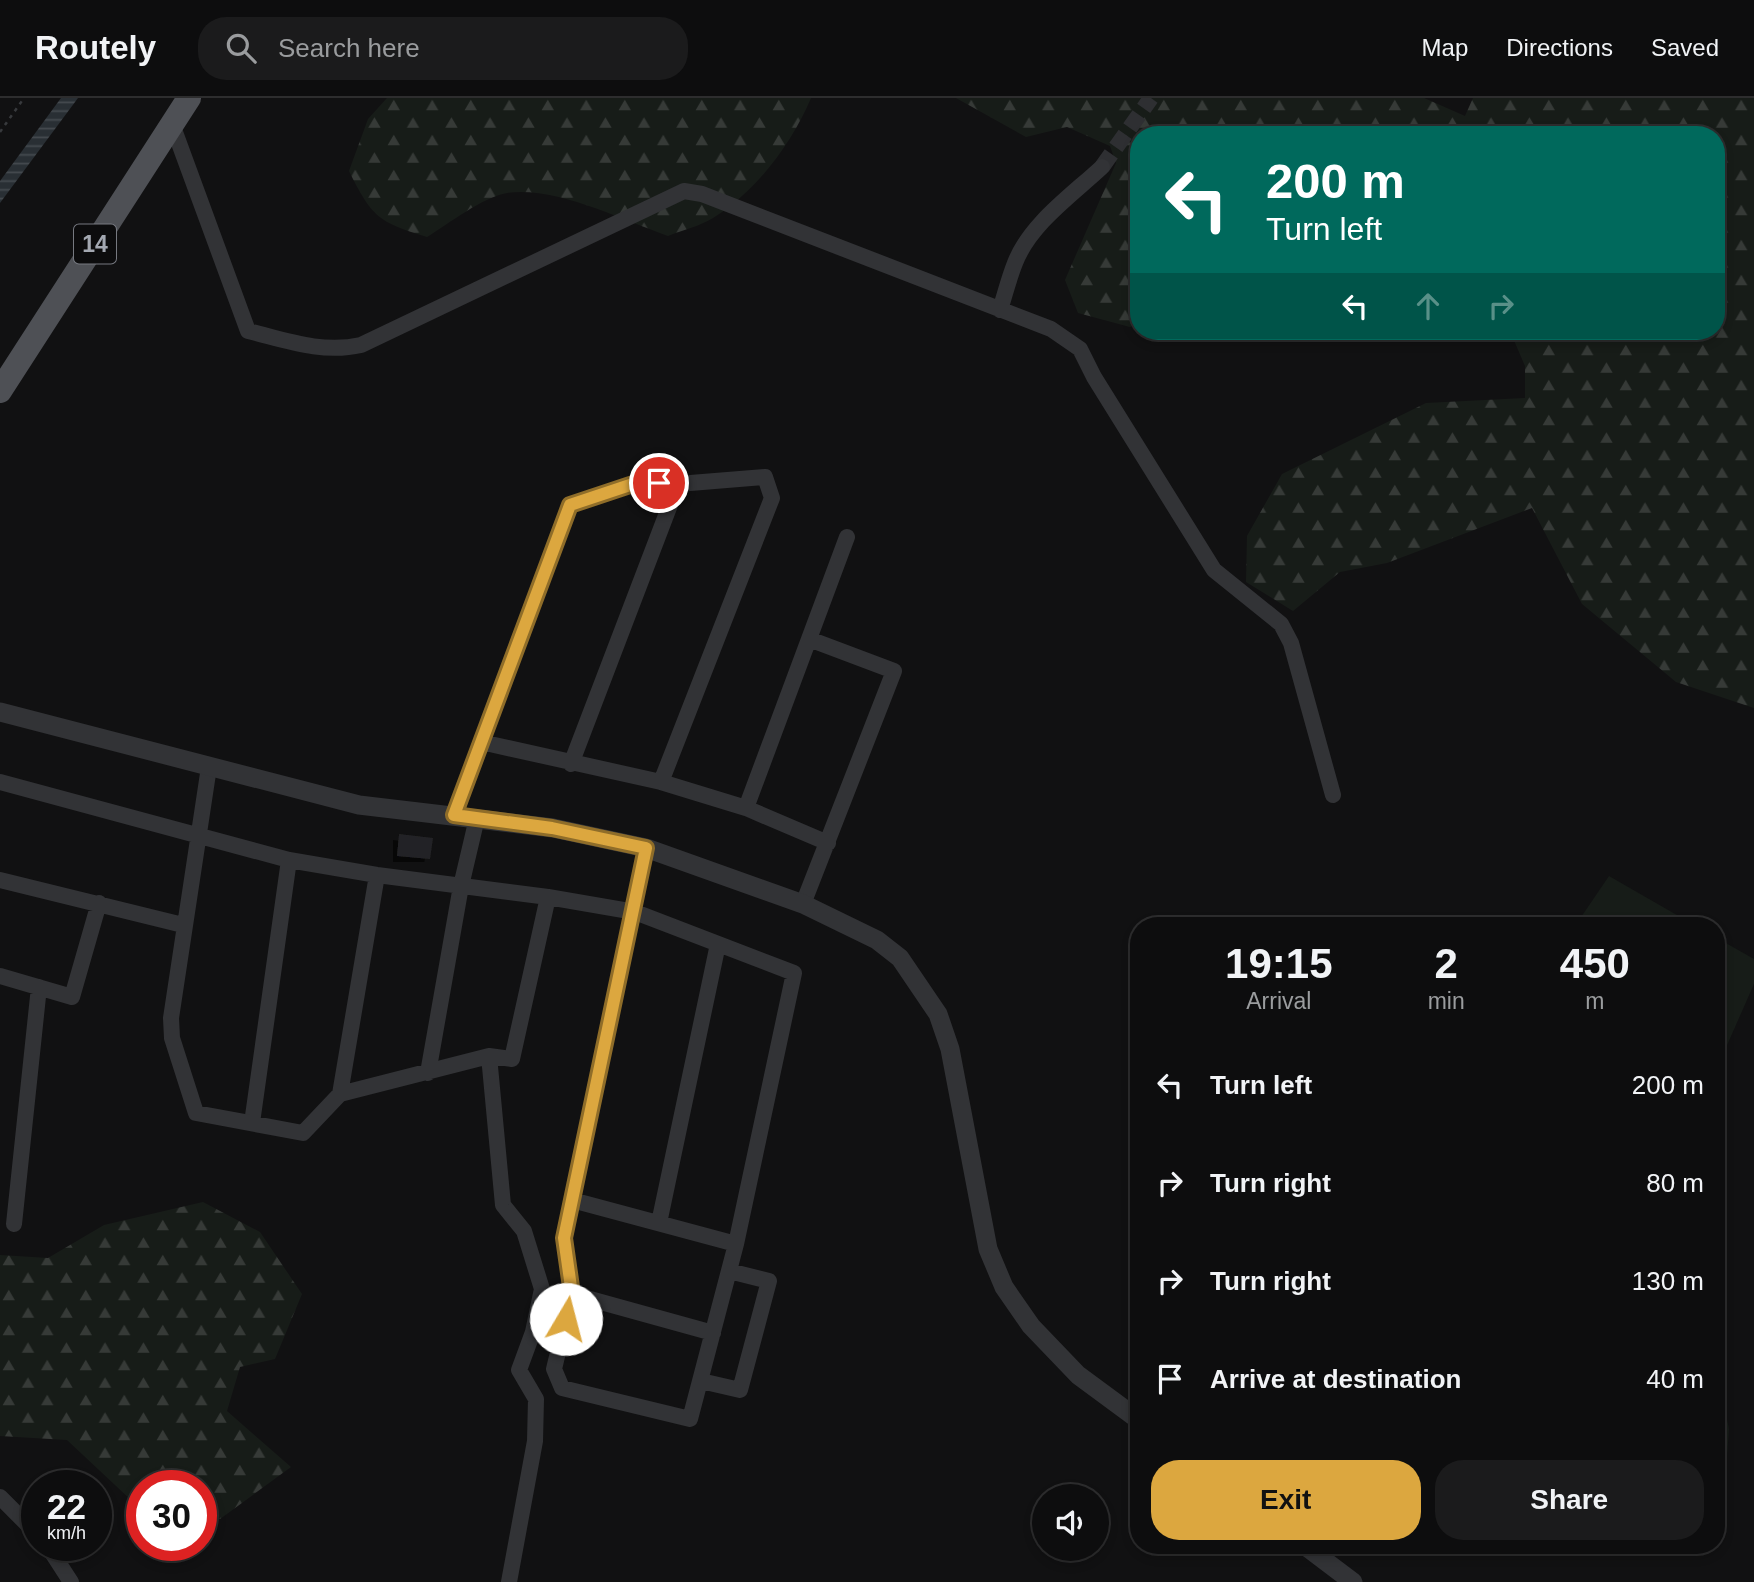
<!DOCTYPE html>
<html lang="en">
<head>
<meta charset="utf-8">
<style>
	:root { --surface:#0d0d0e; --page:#1b1b1c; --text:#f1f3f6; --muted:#9a9c9e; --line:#2d2d2e; --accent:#dca73f }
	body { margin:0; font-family:Helvetica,sans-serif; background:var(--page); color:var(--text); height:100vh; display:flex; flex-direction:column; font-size:26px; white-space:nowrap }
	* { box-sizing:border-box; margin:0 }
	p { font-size:23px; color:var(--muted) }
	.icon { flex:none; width:38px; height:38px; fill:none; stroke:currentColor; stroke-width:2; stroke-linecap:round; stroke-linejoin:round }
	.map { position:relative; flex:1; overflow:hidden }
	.panel { position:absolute; left:1130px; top:819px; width:595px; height:637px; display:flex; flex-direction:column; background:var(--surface); border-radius:28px; box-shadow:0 4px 10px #0003,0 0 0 2px var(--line) }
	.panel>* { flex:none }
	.banner { position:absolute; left:1130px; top:28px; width:595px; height:214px; border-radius:28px; box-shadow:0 4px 10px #0003,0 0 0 2px var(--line); background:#00695c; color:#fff; overflow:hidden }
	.buttons { position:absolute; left:1032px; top:1386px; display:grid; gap:14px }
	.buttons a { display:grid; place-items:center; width:77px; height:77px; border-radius:50%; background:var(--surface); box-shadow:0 4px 10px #0003,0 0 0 2px var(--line); font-size:35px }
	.speed { position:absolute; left:21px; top:1372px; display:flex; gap:14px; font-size:35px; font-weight:700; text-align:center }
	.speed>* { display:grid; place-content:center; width:91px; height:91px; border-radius:50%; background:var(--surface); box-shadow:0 4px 10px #0003,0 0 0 2px var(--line); line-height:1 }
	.speed small { font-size:18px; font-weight:400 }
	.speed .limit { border:10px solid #d22; background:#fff; color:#111 }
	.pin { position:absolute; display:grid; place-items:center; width:60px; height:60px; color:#fff; margin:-30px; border:4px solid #fff; border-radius:50%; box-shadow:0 2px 7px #0007 }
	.me { position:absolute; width:77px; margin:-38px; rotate:8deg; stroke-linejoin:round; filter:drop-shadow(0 0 5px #0008) }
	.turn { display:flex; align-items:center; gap:24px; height:147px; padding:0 21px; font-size:32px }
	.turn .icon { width:91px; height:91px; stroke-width:2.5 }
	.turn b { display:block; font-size:49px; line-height:60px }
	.lanes { display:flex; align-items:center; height:66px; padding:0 21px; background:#0003; justify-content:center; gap:35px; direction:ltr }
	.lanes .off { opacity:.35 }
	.eta { display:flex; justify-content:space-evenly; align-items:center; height:119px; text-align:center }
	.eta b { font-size:42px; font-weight:700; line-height:49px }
	.cta { display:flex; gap:14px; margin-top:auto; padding:14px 21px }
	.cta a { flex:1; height:80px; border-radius:28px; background:var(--accent); color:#111; font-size:28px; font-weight:700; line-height:80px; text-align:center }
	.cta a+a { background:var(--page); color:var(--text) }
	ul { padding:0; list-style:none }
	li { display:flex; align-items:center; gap:21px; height:98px; padding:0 21px }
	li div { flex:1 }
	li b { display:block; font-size:26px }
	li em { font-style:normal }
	header { display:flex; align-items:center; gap:42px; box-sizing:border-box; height:98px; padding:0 35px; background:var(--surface); border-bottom:2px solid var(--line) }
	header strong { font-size:33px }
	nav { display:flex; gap:38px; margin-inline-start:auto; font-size:24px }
	.search { width:490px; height:63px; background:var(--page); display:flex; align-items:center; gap:18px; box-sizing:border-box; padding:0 24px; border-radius:28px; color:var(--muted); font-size:26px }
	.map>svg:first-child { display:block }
	.grass { fill:#171c18 }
	.forest { fill:url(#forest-firs) }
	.water { fill:url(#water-rules) }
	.building { fill:#242426; filter:url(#shadow) }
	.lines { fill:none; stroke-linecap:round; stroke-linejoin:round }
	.minor-tunnel { stroke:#2e2f32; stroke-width:16; stroke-dasharray:16 8; stroke-linecap:butt }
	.path { stroke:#383a3d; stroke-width:2.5; stroke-dasharray:3.5 5; stroke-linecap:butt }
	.minor { stroke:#323336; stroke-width:16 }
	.tertiary { stroke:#323336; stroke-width:19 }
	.primary { stroke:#4e5055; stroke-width:24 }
	.route-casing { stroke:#8f6d29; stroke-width:18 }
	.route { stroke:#dca73f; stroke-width:12 }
	.labels { text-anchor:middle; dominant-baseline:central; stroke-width:7; stroke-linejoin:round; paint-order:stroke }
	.shield { fill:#0c0c0d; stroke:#767980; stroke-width:2 }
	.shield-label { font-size:23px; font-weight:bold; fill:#a3a8b1 }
</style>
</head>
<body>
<header>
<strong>Routely</strong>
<div class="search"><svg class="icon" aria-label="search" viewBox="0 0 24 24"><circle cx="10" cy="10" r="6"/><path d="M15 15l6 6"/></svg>Search here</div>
<nav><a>Map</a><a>Directions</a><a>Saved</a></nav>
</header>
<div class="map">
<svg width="1754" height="1484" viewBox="0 0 1754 1484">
	<defs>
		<pattern id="forest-firs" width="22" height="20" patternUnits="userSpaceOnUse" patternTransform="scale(1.75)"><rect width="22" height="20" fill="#171c18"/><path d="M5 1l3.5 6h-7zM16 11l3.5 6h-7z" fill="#363a37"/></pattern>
		<pattern id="water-rules" width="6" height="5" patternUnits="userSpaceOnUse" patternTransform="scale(1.75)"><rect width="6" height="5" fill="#292f34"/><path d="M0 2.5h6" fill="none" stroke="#454a4f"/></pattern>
		<filter id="shadow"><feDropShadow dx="-6" dy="6" stdDeviation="0" flood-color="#0009"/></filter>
	</defs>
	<rect width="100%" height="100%" fill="#111112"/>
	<!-- grass -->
	<path class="grass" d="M 1609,778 L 1696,828 L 1575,828 Z
		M 1717,840 L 1754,861 L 1754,886 L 1717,970 Z
		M 1717,1269 L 1729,1331 L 1724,1403 L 1717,1404 Z"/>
	<!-- forest -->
	<path class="forest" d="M 387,0 L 811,0 C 792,45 756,94 713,120 C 700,128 683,132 668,138 C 622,122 556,88 507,95 C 483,99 448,126 427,139 C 378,124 372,119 349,73 L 368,21 Z
		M 956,0 L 1424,0 L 1465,18 L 1473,0 L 1754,0 L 1754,610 L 1676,584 L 1582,506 L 1532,410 L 1387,465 L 1340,474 L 1293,513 L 1246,484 L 1247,438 L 1282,376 L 1426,305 L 1525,300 L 1525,268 L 1510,233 L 1717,233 L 1717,37 L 1139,37 L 1139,226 L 1130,229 L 1078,215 L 1065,182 L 1116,65 L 1110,48 L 1067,29 L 1026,39 Z
		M 203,1104 L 260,1134 L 302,1196 L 275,1261 L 240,1269 L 227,1313 L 291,1369 L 220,1421 L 201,1417 L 201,1388 L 142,1388 L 142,1404 L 131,1402 L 67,1342 L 0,1338 L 0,1157 L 48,1160 L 104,1127 Z"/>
	<!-- water -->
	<path class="water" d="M 61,0 L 78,0 L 0,105 L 0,83 Z"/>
	<!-- building -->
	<path class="building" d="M 399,736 L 433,740 L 430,761 L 397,758 Z"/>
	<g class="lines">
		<!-- minor-tunnel -->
		<path class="minor-tunnel" d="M 1102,69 L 1151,0"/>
		<!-- path -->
		<path class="path" d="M 0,34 L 24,0"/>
		<!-- minor -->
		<path class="minor" d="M 172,26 L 248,233 C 285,242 322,256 361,247 L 684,93 L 702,96 L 1051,231 L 1080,251 L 1094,279 L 1214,472 L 1281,526 L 1291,545 L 1333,697
			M 1000,212 C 1005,196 1009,180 1015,165 C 1030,126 1072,97 1102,69
			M 481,644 L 661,684 L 746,710 L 828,745
			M 571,666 L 678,386
			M 209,669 L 171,920 L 172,940 L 196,1015 L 303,1035 L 340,996 L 377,777
			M 0,684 L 289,762 L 377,777 L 548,799 L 635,814 L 794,875 L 736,1146 L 690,1321 L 562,1290 L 554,1271 L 572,1196 L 564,1140 L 646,750
			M 746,710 L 847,439
			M 454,717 L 570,407 L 639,384 L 678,386 L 765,379 L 772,400 L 661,684
			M 0,782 L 183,827
			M 803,806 L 894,573 L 809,541
			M 0,878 L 72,899 L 99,805
			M 489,958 L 503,1107 L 524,1133 L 542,1191 L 533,1234 L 519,1272 L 536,1301 L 535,1343 L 509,1484
			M 428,975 L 461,788 L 477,720
			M 340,996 L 489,958 L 512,961 L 548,799
			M 252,1025 L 289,762
			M 572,1102 L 736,1146
			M 659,1125 L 718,846
			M 14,1126 L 39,889
			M 572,1196 L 713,1235
			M 701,1283 L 740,1292 L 769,1183 L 729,1173
			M 0,1399 L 37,1436
			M 47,1447 L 71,1484"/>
		<!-- tertiary -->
		<path class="tertiary" d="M 0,614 L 359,707 L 553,730 L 646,750 L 803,806 L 877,842 L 900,860 L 938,916 L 950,951 L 988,1151 L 1004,1189 L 1031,1228 L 1078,1277 L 1139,1322
			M 1304,1447 L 1353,1484"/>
		<!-- primary -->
		<path class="primary" d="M 0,293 L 189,0"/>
	</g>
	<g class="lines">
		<defs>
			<path id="route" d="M 566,1221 L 572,1196 L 564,1140 L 646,750 L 552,730 L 454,717 L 570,407 L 639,384 L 659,385"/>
		</defs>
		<!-- route casing -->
		<use href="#route" class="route-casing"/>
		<!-- route -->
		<use href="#route" class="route"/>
	</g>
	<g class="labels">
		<!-- shield labels -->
		<rect class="shield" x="74" y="126.5" width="42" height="39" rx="5"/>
		<g class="shield-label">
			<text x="95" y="146">14</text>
		</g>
	</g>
</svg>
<div class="buttons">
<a><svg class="icon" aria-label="sound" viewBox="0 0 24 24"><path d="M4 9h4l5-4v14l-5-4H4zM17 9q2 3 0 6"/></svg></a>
</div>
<div class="speed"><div>22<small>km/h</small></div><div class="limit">30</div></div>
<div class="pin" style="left:659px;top:385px;background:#d93025"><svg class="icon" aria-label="arrive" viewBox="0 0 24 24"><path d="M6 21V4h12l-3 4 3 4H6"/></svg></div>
<svg class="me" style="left:566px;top:1221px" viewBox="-20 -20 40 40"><circle r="19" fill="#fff"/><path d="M0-13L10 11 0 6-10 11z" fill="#dca73f"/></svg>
<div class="banner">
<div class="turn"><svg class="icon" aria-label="left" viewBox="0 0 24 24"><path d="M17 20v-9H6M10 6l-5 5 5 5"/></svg><div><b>200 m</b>Turn left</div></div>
<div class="lanes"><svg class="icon" aria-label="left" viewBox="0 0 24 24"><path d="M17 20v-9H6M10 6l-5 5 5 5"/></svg><svg class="icon off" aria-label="ahead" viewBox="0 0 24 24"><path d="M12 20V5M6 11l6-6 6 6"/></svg><svg class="icon off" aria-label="right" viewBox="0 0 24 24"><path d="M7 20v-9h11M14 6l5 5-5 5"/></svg></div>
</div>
<section class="panel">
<div class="eta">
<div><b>19:15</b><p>Arrival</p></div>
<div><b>2</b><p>min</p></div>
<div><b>450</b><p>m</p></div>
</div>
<ul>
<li><svg class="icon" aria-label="left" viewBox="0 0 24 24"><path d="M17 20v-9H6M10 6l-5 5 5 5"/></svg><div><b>Turn left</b></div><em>200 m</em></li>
<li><svg class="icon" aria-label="right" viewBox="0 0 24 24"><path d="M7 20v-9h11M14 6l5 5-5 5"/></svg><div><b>Turn right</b></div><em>80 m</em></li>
<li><svg class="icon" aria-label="right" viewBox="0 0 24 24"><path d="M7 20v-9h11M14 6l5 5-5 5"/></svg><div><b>Turn right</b></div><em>130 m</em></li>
<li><svg class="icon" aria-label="arrive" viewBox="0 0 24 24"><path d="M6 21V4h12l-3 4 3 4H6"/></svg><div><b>Arrive at destination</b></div><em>40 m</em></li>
</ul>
<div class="cta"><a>Exit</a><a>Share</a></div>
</section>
</div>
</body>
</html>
